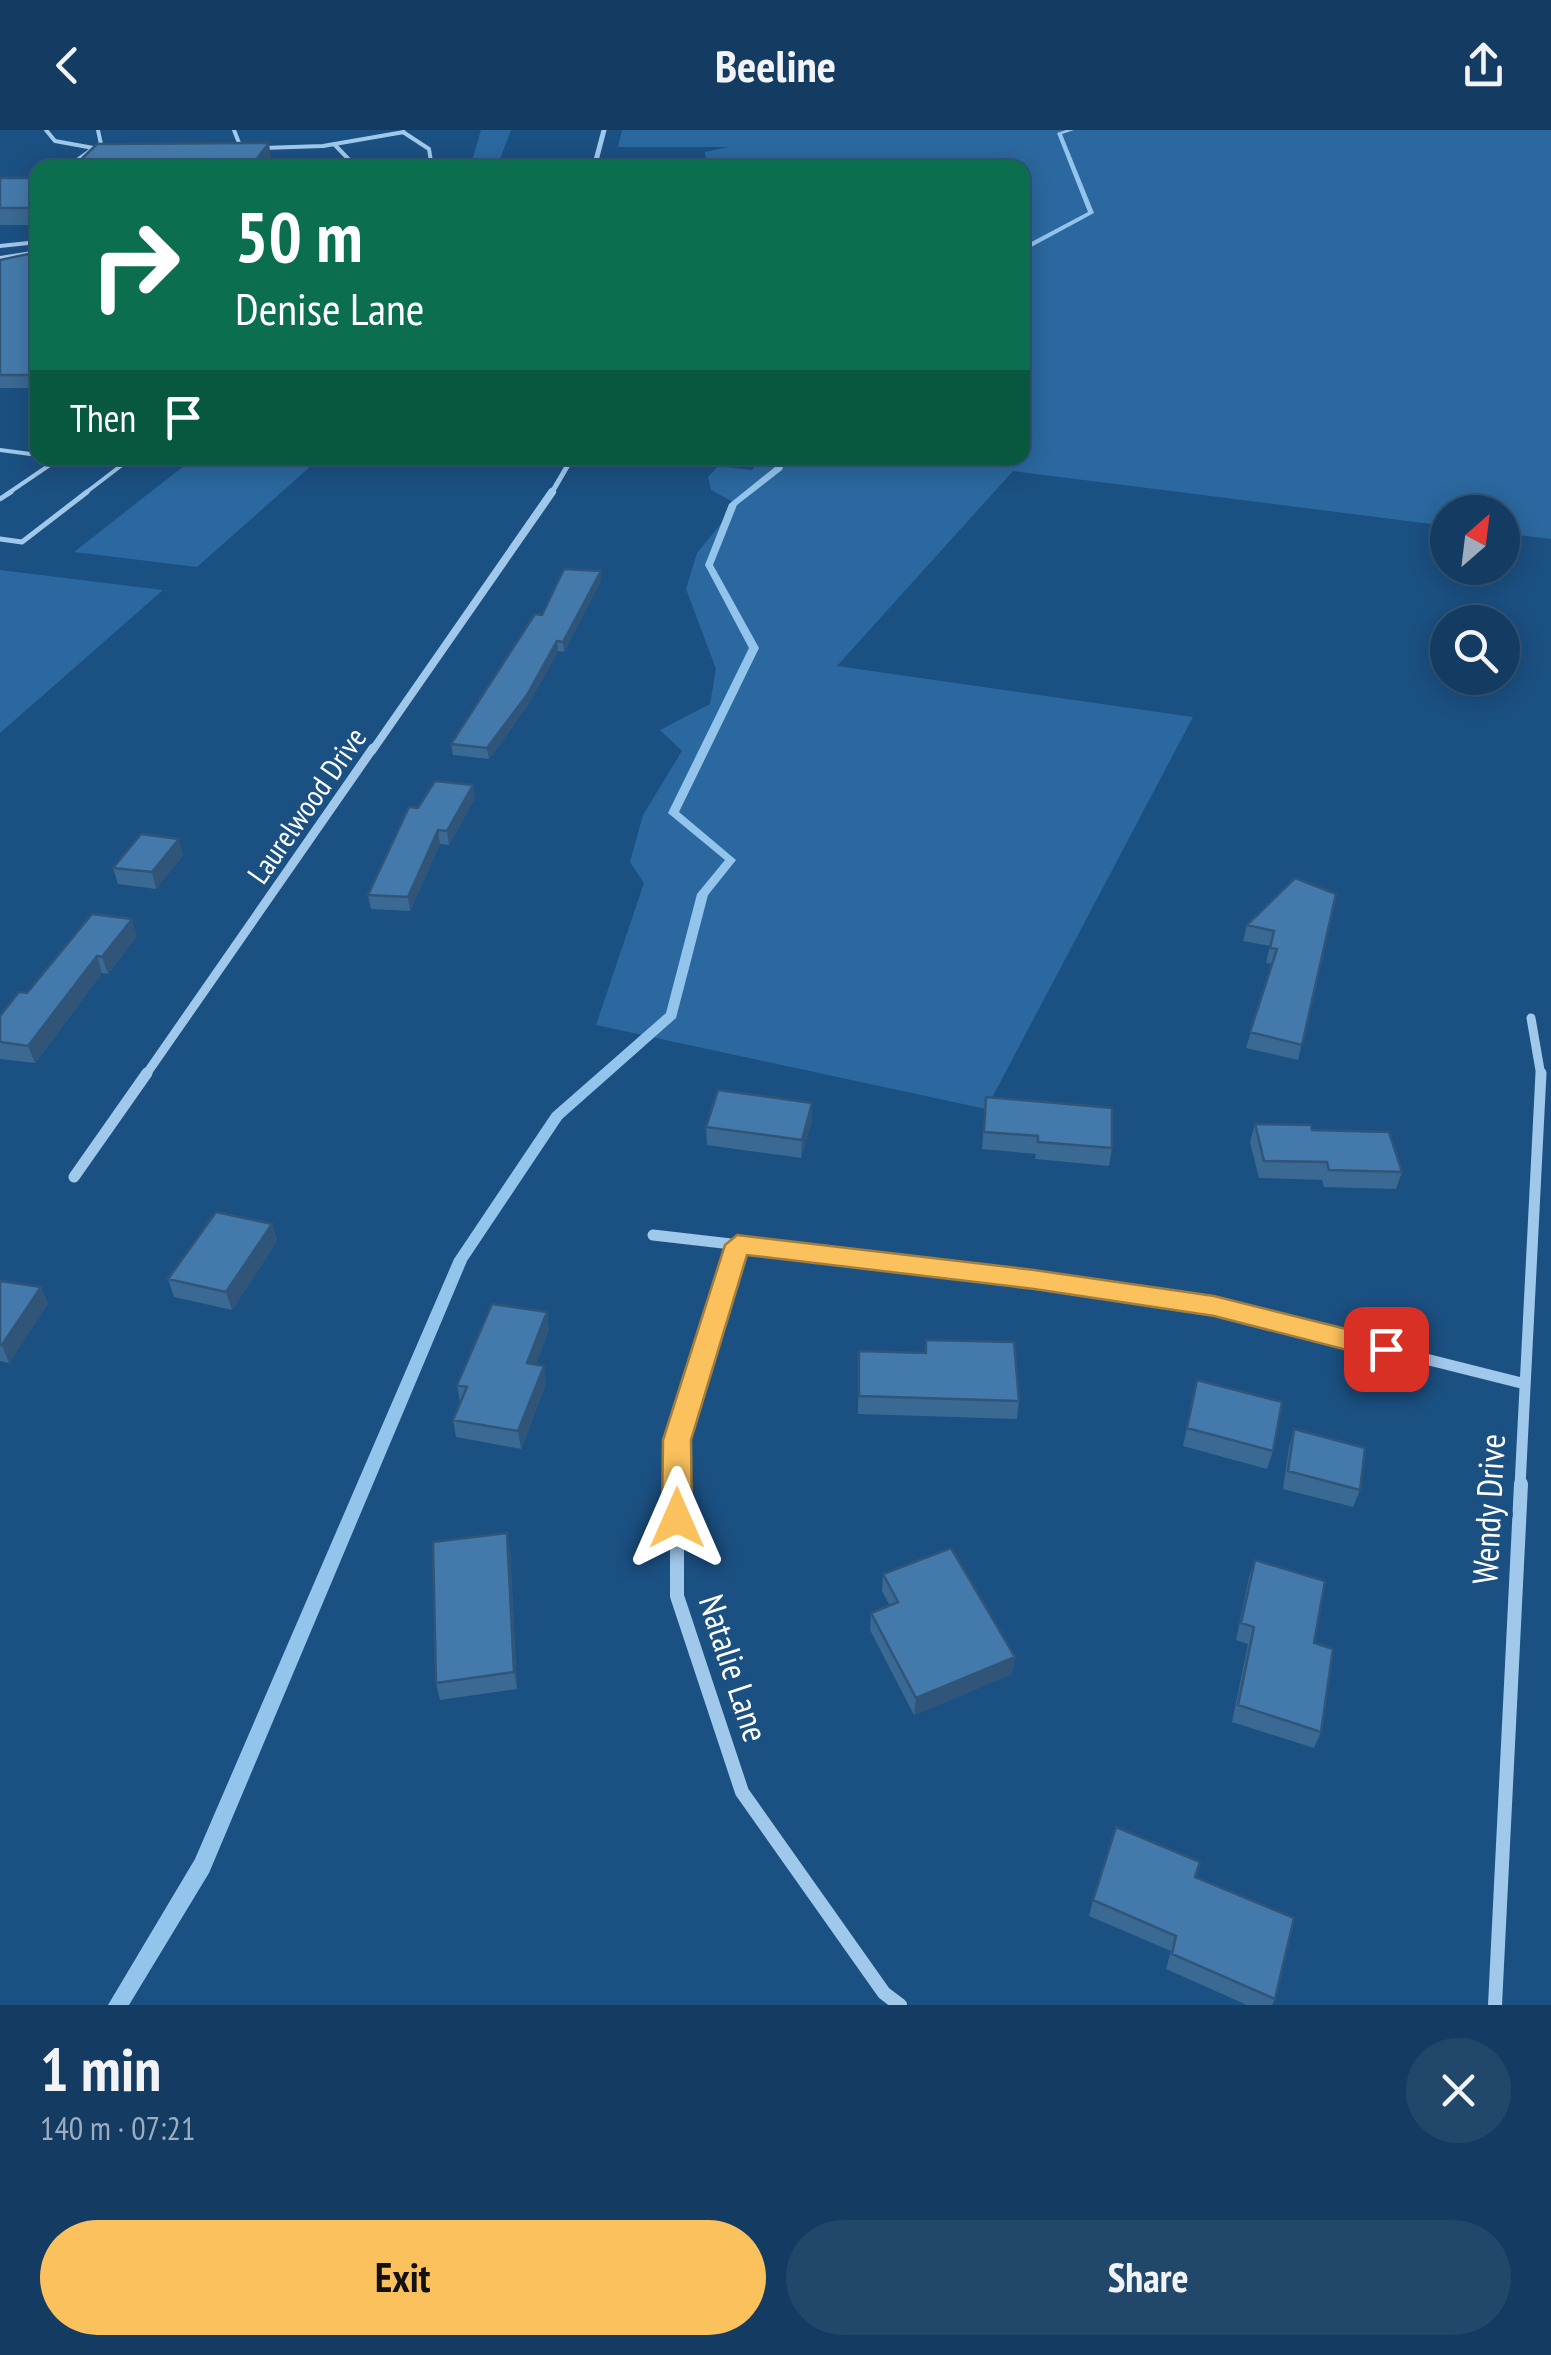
<!DOCTYPE html>
<html lang="en">
<head>
<meta charset="utf-8">
<style>
	:root { --surface:#143c62; --page:#21476b; --text:#f1f3f6; --muted:#9dadbe; --line:#335677; --accent:#fbc15d }
	body { margin:0; font-family:"PT Sans Narrow",sans-serif; background:var(--page); color:var(--text); height:100vh; display:flex; flex-direction:column; font-size:38px; white-space:nowrap }
	* { box-sizing:border-box; margin:0 }
	p { font-size:32px; color:var(--muted) }
	.icon { flex:none; width:55px; height:55px; fill:none; stroke:currentColor; stroke-width:2; stroke-linecap:round; stroke-linejoin:round }
	.map { position:relative; height:1875px; overflow:hidden }
	.details { display:flex; flex-direction:column; background:var(--surface); flex:1 }
	.details>* { flex:none }
	.hud { position:absolute; left:30px; top:30px; width:1000px; height:305px; border-radius:20px; box-shadow:0 5px 25px #0003,0 0 0 2px var(--line); background:#0b6e4f; color:#fff; overflow:hidden }
	.needle { width:65px; rotate:28deg }
	.controls { position:absolute; left:1430px; top:365px; display:grid; gap:20px }
	.controls a { display:grid; place-items:center; width:90px; height:90px; border-radius:50%; background:var(--surface); box-shadow:0 5px 25px #0003,0 0 0 2px var(--line); font-size:50px }
	.pin { position:absolute; display:grid; place-items:center; width:85px; height:85px; color:#fff; margin:-42px; border-radius:20px; box-shadow:0 5px 15px #0006 }
	.me { position:absolute; width:110px; margin:-55px; rotate:0deg; stroke-linejoin:round; filter:drop-shadow(0 0 8px #0008) }
	.turn { display:flex; align-items:center; gap:35px; height:210px; padding:0 40px; font-size:45px }
	.turn .icon { width:130px; height:130px; stroke-width:2.5 }
	.turn b { display:block; font-size:70px; line-height:85px }
	.then { display:flex; align-items:center; height:95px; padding:0 40px; background:#0003; gap:20px; font-size:38px }
	.round { display:grid; place-items:center; flex:none; width:105px; height:105px; border-radius:52px; background:var(--page) }
	.summary { display:flex; align-items:center; justify-content:space-between; height:170px; padding:0 40px }
	h1 { font-size:60px; font-weight:700; line-height:75px }
	.cta { display:flex; gap:20px; margin-top:auto; padding:20px 40px }
	.cta a { flex:1; height:115px; border-radius:60px; background:var(--accent); color:#111; font-size:40px; font-weight:700; line-height:115px; text-align:center }
	.cta a+a { background:var(--page); color:var(--text) }
	header { display:flex; justify-content:space-between; align-items:center; height:130px; padding:0 40px; background:var(--surface); font-size:45px; font-weight:700 }
	.map>svg:first-child { display:block }
	.green { fill:#2b689f }
	.lines { fill:none; stroke-linecap:round; stroke-linejoin:round }
	.stream { fill:#93c4ec; fill-rule:evenodd }
	.lane-far1 { stroke:#a0c8ea; stroke-width:4 }
	.lane { stroke:#a0c8ea; stroke-width:5 }
	.street-far4 { stroke:#a0c8ea; stroke-width:5 }
	.street-far3 { stroke:#a0c8ea; stroke-width:8 }
	.street-far2 { stroke:#a0c8ea; stroke-width:9 }
	.street-far1 { stroke:#a0c8ea; stroke-width:11 }
	.street { stroke:#a0c8ea; stroke-width:14 }
	.wall { fill:#3a6993 }
	.shaded-wall { fill:#305578 }
	.building { fill:#447aab; stroke:#305578; stroke-width:2.5 }
	.route { fill:#fbc15d; stroke:#a37d3c; stroke-width:2.5 }
	.labels { text-anchor:middle; dominant-baseline:central; stroke-width:10; stroke-linejoin:round; paint-order:stroke }
	.street-label { font-size:30px; fill:#fff; stroke:#1b5082 }
	.near-street-label { font-size:35px; fill:#fff; stroke:#1b5082 }
</style>
</head>
<body>
<header><svg class="icon" aria-label="back" viewBox="0 0 24 24"><path d="M15 5l-7 7 7 7"/></svg>Beeline<svg class="icon" aria-label="share" viewBox="0 0 24 24"><path d="M12 15V3M7 8l5-5 5 5M5 13v7h14v-7"/></svg></header>
<div class="map">
<svg width="1551" height="1875" viewBox="0 0 1551 1875">
	<rect width="100%" height="100%" fill="#1b5082"/>
	<!-- green -->
	<path class="green" d="M 481,0 L 511,0 L 497,37 L 470,37 Z
		M 622,0 L 1551,0 L 1551,409 L 1503,403 L 1502,382 L 1448,382 L 1447,396 L 1013,341 L 837,536 L 1193,587 L 986,979 L 596,895 L 644,753 L 630,732 L 643,685 L 682,621 L 660,600 L 710,574 L 716,539 L 686,459 L 697,423 L 737,374 L 711,360 L 708,347 L 718,336 L 752,340 L 762,328 L 1022,328 L 1022,38 L 707,37 L 705,22 L 728,17 L 618,17 Z
		M 194,328 L 320,328 L 197,437 L 74,422 Z
		M 0,440 L 163,460 L 0,603 Z"/>
	<g class="lines">
		<!-- stream -->
		<path class="stream" d="M 1066,0 L 1074,0 L 1062,4 L 1094,83 L 1022,122 L 1022,117 L 1088,82 L 1057,3 Z
			M 779,328 L 786,328 L 782,340 L 737,375 L 713,435 L 759,518 L 679,682 L 736,730 L 708,765 L 676,888 L 562,989 L 467,1131 L 209,1743 L 129,1875 L 108,1875 L 195,1729 L 454,1129 L 552,983 L 666,883 L 697,764 L 725,730 L 668,683 L 749,518 L 705,435 L 729,374 L 775,337 Z"/>
		<!-- lane-far1 -->
		<path class="lane-far1" d="M 46,0 L 55,11 L 99,19
			M 98,0 L 102,19
			M 234,0 L 241,18
			M 403,2 L 429,19 L 432,38
			M 334,14 L 357,38
			M 263,18 L 323,16 L 404,2
			M 66,38 L 91,20
			M 0,116 L 38,112
			M 0,128 L 38,122
			M 0,320 L 38,325
			M 7,364 L 60,328
			M 84,364 L 131,328"/>
		<!-- lane -->
		<path class="lane" d="M 0,369 L 11,362
			M 0,409 L 22,412 L 87,362"/>
		<!-- street-far4 -->
		<path class="street-far4" d="M 594,38 L 604,0
			M 551,364 L 572,328"/>
		<!-- street-far3 -->
		<path class="street-far3" d="M 372,621 L 552,362"/>
		<!-- street-far2 -->
		<path class="street-far2" d="M 1531,888 L 1541,946
			M 145,946 L 373,618"/>
		<!-- street-far1 -->
		<path class="street-far1" d="M 74,1047 L 147,943
			M 653,1105 L 1034,1149 L 1214,1176 L 1525,1254
			M 677,1356 L 677,1310 L 737,1115
			M 1520,1356 L 1541,943"/>
		<!-- street -->
		<path class="street" d="M 677,1354 L 677,1466 L 742,1662 L 884,1863 L 900,1875
			M 1495,1875 L 1521,1354"/>
	</g>
	<!-- wall -->
	<path class="wall" d="M 0,48 L 38,48 L 38,95 L 0,95 Z
		M 38,122 L 38,258 L 0,258 L 0,130 Z
		M 601,441 L 601,450 L 564,522 L 558,521 L 528,575 L 489,629 L 453,625 L 451,614 Z
		M 475,668 L 449,715 L 440,714 L 410,781 L 371,779 L 368,765 L 418,678 Z
		M 183,725 L 156,759 L 118,754 L 113,738 Z
		M 1336,764 L 1298,930 L 1246,918 L 1272,834 L 1266,833 L 1270,816 L 1243,811 L 1247,795 Z
		M 137,806 L 108,844 L 102,843 L 35,933 L 0,929 L 0,886 L 27,863 Z
		M 986,967 L 1112,1018 L 1109,1036 L 1035,1029 L 1036,1024 L 982,1019 Z
		M 812,973 L 812,990 L 801,1028 L 707,1015 L 706,997 Z
		M 1255,994 L 1312,1000 L 1402,1042 L 1396,1059 L 1324,1057 L 1322,1050 L 1259,1048 L 1250,1012 Z
		M 272,1094 L 277,1111 L 232,1180 L 174,1167 L 168,1149 Z
		M 0,1151 L 41,1157 L 48,1174 L 9,1233 L 0,1231 Z
		M 547,1182 L 549,1200 L 535,1235 L 546,1254 L 521,1319 L 456,1307 L 453,1290 L 460,1273 L 457,1255 Z
		M 926,1210 L 1019,1271 L 1017,1289 L 858,1284 L 859,1221 L 925,1223 Z
		M 1197,1250 L 1273,1321 L 1267,1339 L 1183,1316 Z
		M 1294,1299 L 1360,1360 L 1353,1377 L 1283,1359 L 1289,1317 Z
		M 510,1420 L 517,1559 L 440,1570 L 436,1553 Z
		M 1255,1430 L 1314,1513 L 1321,1602 L 1314,1618 L 1232,1592 L 1248,1514 L 1236,1510 L 1249,1447 Z
		M 883,1444 L 1015,1527 L 1012,1544 L 914,1585 L 870,1500 L 871,1483 L 890,1476 L 882,1461 Z
		M 1195,1747 L 1275,1869 L 1272,1875 L 1247,1875 L 1166,1839 L 1171,1821 L 1089,1786 L 1093,1770 Z"/>
	<!-- shaded-wall -->
	<path class="shaded-wall" d="M 269,13 L 271,28 L 264,38 L 250,38 Z
		M 601,441 L 601,450 L 564,522 L 563,512 Z
		M 557,511 L 558,521 L 528,575 L 489,629 L 487,618 Z
		M 473,655 L 475,668 L 449,715 L 447,701 Z
		M 438,700 L 440,714 L 410,781 L 408,767 Z
		M 179,709 L 183,725 L 156,759 L 152,742 Z
		M 132,789 L 137,806 L 108,844 L 102,827 Z
		M 97,826 L 102,843 L 35,933 L 28,916 Z
		M 812,973 L 812,990 L 801,1028 L 802,1010 Z
		M 272,1094 L 277,1111 L 232,1180 L 226,1162 Z
		M 41,1157 L 48,1174 L 9,1233 L 2,1215 Z
		M 547,1182 L 549,1200 L 529,1251 L 527,1233 Z
		M 544,1236 L 546,1254 L 521,1319 L 518,1301 Z
		M 507,1403 L 510,1420 L 517,1559 L 514,1542 Z
		M 1015,1527 L 1012,1544 L 914,1585 L 916,1568 Z"/>
	<!-- building -->
	<path class="building" d="M 269,13 L 250,38 L 72,38 L 97,14 Z
		M 0,48 L 38,48 L 38,78 L 0,78 Z
		M 38,122 L 38,245 L 0,245 L 0,130 Z
		M 564,439 L 601,441 L 563,512 L 557,511 L 527,565 L 487,618 L 451,614 L 535,484 L 542,485 Z
		M 435,651 L 473,655 L 447,701 L 438,700 L 408,767 L 368,765 L 409,677 L 418,678 Z
		M 141,704 L 179,709 L 152,742 L 113,738 Z
		M 1295,748 L 1336,764 L 1302,915 L 1250,902 L 1277,819 L 1270,818 L 1274,801 L 1247,795 Z
		M 92,784 L 132,789 L 102,827 L 97,826 L 28,916 L 0,912 L 0,886 L 19,862 L 27,863 Z
		M 718,960 L 812,973 L 802,1010 L 706,997 Z
		M 986,967 L 1112,978 L 1112,1018 L 1038,1012 L 1038,1006 L 984,1002 Z
		M 1255,994 L 1311,995 L 1312,1000 L 1389,1002 L 1402,1042 L 1329,1040 L 1327,1032 L 1264,1031 Z
		M 216,1082 L 272,1094 L 226,1162 L 168,1149 Z
		M 0,1151 L 41,1157 L 2,1215 L 0,1215 Z
		M 492,1174 L 547,1182 L 527,1233 L 544,1236 L 518,1301 L 453,1290 L 467,1257 L 457,1255 Z
		M 926,1210 L 1014,1212 L 1019,1271 L 859,1266 L 859,1221 L 926,1223 Z
		M 1197,1250 L 1282,1272 L 1273,1321 L 1187,1298 Z
		M 1294,1299 L 1365,1318 L 1360,1360 L 1288,1341 Z
		M 507,1403 L 514,1542 L 436,1553 L 433,1412 Z
		M 951,1418 L 1015,1527 L 916,1568 L 871,1483 L 898,1472 L 883,1444 Z
		M 1255,1430 L 1325,1451 L 1314,1513 L 1333,1519 L 1321,1602 L 1238,1575 L 1254,1497 L 1241,1493 Z
		M 1116,1697 L 1200,1732 L 1195,1747 L 1294,1788 L 1275,1869 L 1172,1824 L 1176,1806 L 1093,1770 Z"/>
	<!-- route -->
	<path class="route" d="M 737,1105 L 1034,1140 L 1214,1166 L 1386,1209 L 1400,1219 L 1386,1230 L 1214,1186 L 1034,1159 L 747,1125 L 691,1310 L 692,1388 L 687,1396 L 677,1400 L 667,1396 L 662,1388 L 663,1310 L 725,1115 Z"/>
	<g class="labels">
		<!-- street labels -->
		<g class="street-label">
			<text transform="translate(306 675) rotate(-55)">Laurelwood Drive</text>
		</g>
		<!-- near-street labels -->
		<g class="near-street-label">
			<text transform="translate(1488 1379) rotate(-87)">Wendy Drive</text>
			<text transform="translate(734 1538) rotate(72)">Natalie Lane</text>
		</g>
	</g>
</svg>
<div class="controls">
<a><svg class="needle" viewBox="-14 -14 28 28"><path d="M0-13l5 13h-10z" fill="#e53935"/><path d="M0 13l5-13h-10z" fill="#9dadbe"/></svg></a>
<a><svg class="icon" aria-label="search" viewBox="0 0 24 24"><circle cx="10" cy="10" r="6"/><path d="M15 15l6 6"/></svg></a>
</div>
<div class="pin" style="left:1386px;top:1219px;background:#d93025"><svg class="icon" aria-label="arrive" viewBox="0 0 24 24"><path d="M6 21V4h12l-3 4 3 4H6"/></svg></div>
<svg class="me" style="left:677px;top:1388px" viewBox="-20 -20 40 40"><path d="M0-17L14 15 0 8-14 15z" fill="#fbc15d" stroke="#fff" stroke-width="4"/></svg>
<div class="hud">
<div class="turn"><svg class="icon" aria-label="right" viewBox="0 0 24 24"><path d="M7 20v-9h11M14 6l5 5-5 5"/></svg><div><b>50 m</b>Denise Lane</div></div>
<div class="then">Then<svg class="icon" aria-label="arrive" viewBox="0 0 24 24"><path d="M6 21V4h12l-3 4 3 4H6"/></svg></div>
</div>
</div>
<section class="details">
<div class="summary"><div><h1>1 min</h1><p>140 m · 07:21</p></div><a class="round"><svg class="icon" aria-label="close" viewBox="0 0 24 24"><path d="M6 6l12 12M18 6L6 18"/></svg></a></div>
<div class="cta"><a>Exit</a><a>Share</a></div>
</section>
</body>
</html>
